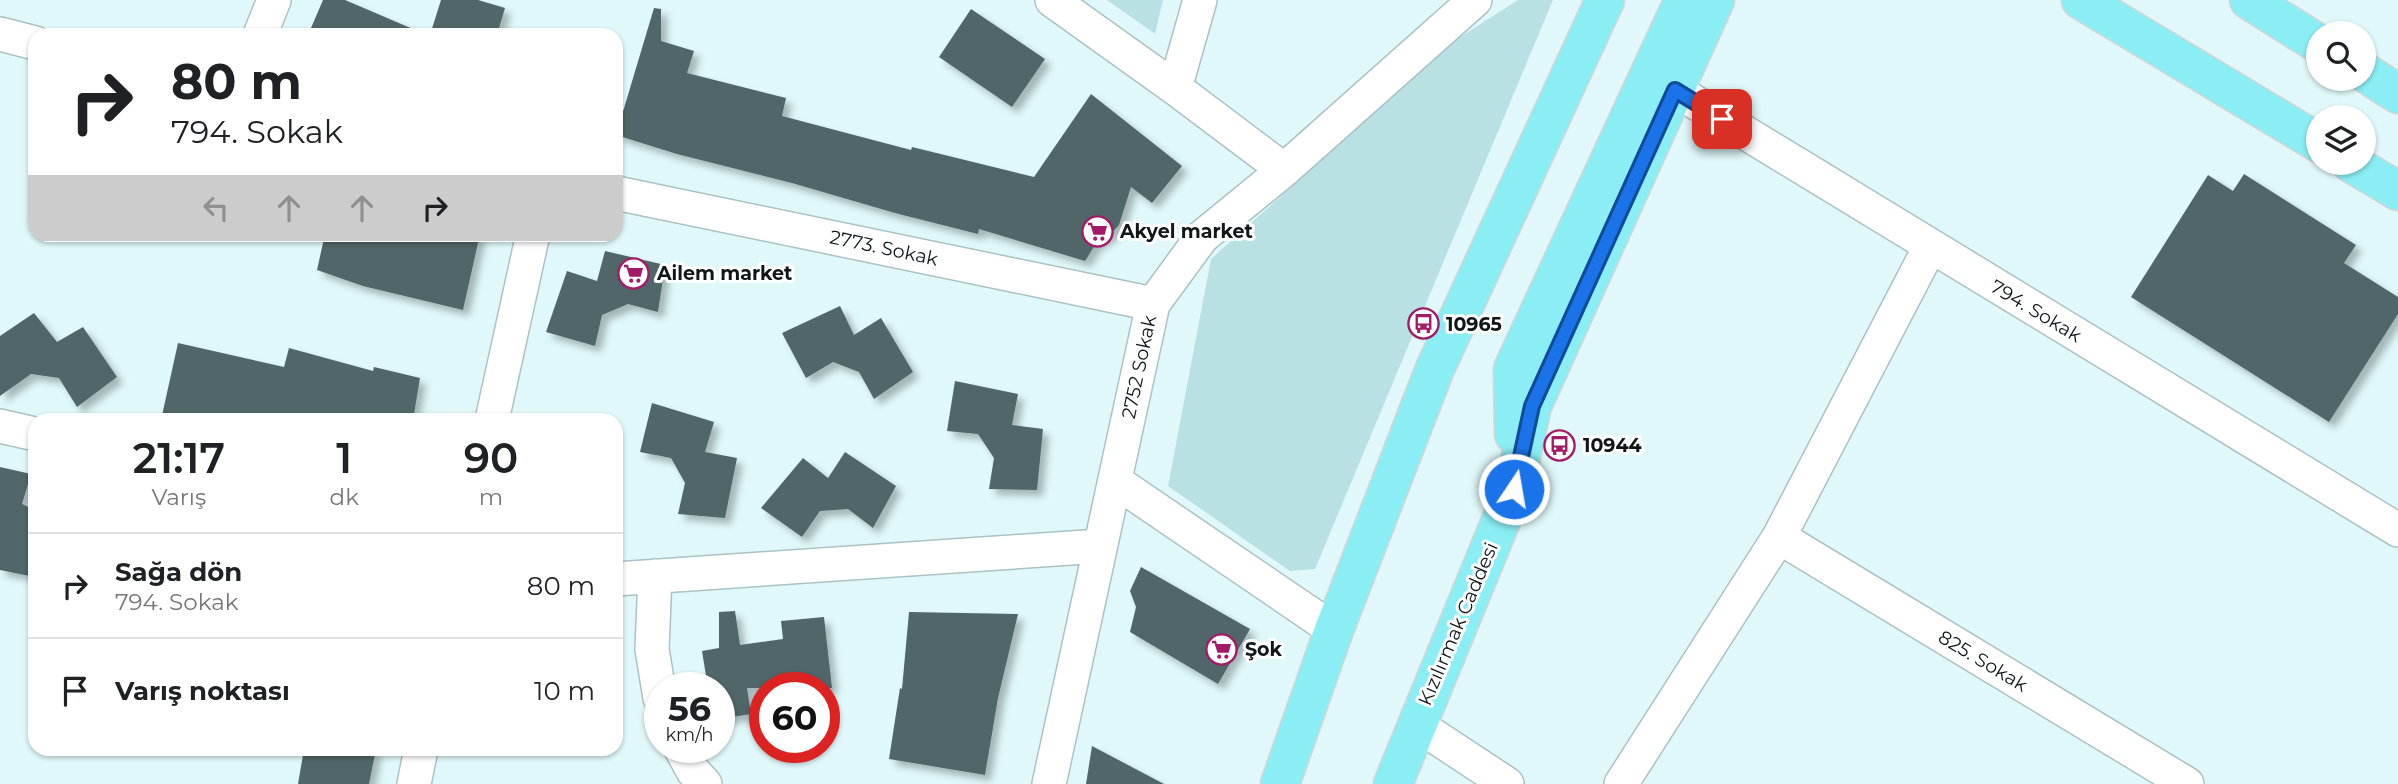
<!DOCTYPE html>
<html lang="tr">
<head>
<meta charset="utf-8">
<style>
	:root { --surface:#fff; --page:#f6f6f6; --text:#202124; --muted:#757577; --line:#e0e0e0 }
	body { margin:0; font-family:Montserrat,sans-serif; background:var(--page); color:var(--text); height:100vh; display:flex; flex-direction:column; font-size:26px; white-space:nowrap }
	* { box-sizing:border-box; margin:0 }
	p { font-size:23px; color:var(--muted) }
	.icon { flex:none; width:38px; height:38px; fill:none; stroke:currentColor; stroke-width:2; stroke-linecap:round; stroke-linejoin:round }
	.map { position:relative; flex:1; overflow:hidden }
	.sheet { position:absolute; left:28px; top:413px; width:595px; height:343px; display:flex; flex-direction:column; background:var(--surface); border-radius:21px; box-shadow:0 2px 5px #0004 }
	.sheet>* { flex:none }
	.top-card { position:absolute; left:28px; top:28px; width:595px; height:214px; border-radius:21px; box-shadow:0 2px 5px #0004; background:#fff; color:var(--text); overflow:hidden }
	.fabs { position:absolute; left:2306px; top:21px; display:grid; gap:14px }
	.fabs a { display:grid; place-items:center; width:70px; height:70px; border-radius:50%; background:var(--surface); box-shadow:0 2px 5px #0004; font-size:35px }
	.speed { position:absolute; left:644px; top:672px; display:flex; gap:14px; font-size:35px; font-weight:700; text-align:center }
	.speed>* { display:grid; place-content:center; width:91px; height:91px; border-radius:50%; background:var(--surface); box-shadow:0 2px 5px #0004; line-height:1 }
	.speed small { font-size:18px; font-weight:400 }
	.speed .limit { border:10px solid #d22; background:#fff; color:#111 }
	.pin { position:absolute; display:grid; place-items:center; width:60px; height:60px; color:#fff; margin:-30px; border-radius:14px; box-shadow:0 4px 10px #0006 }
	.me { position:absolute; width:77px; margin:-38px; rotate:12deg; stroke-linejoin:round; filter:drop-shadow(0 0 5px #0008) }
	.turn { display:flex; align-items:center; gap:24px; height:147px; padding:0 28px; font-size:32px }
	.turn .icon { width:91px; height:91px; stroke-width:2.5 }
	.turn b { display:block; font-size:49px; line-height:60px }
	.lanes { display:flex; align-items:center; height:66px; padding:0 28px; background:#0003; justify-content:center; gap:35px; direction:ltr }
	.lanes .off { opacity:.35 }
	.eta { display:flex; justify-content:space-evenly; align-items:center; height:119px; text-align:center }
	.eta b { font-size:42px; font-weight:600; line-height:49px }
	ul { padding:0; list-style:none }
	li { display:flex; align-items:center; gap:21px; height:105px; padding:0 28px; border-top:2px solid var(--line) }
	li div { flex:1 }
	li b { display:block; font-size:26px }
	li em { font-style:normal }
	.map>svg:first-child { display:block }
	.green { fill:#b9e1e4 }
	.building { fill:#516667; filter:url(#shadow) }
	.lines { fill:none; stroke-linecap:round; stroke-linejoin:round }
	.street-casing { stroke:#abc2c4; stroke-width:36 }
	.primary-casing { stroke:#d4d5d5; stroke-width:41 }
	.street { stroke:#fff; stroke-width:33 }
	.primary { stroke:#8beef5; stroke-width:38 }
	.route-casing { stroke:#114b97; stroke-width:18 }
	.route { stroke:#1a73e8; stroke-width:12 }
	.labels { text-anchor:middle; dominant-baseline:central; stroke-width:6; stroke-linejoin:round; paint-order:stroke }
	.poi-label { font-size:19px; font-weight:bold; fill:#0e1617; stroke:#fff; text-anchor:start }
	.street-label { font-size:19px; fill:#0e1617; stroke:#fff }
</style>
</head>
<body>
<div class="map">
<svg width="2398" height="784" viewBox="0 0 2398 784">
	<defs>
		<filter id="shadow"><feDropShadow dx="6" dy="6" stdDeviation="3.5" flood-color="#0004"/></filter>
	</defs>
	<rect width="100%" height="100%" fill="#e0f8fa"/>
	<!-- green -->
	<path class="green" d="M 1107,0 L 1163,0 L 1155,34 Z
		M 1518,0 L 1553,0 L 1315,569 L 1290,571 L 1168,486 L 1211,259 L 1454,41 Z"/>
	<!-- building -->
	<path class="building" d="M 323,0 L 345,0 L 427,35 L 308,35 Z
		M 441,0 L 478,0 L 505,8 L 497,35 L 430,35 Z
		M 654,8 L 661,9 L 661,41 L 694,51 L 687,73 L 786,98 L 782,116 L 911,150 L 912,147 L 1034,177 L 1091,94 L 1182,166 L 1152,203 L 1131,187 L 1119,225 L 1109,236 L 1095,245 L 1085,261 L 979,229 L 978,234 L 895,213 L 792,183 L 677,154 L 616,135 Z
		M 971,9 L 1045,59 L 1012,107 L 939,57 Z
		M 2244,174 L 2356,245 L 2344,263 L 2398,297 L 2398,314 L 2329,422 L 2131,297 L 2208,175 L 2233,191 Z
		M 325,234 L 480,234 L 463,310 L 363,286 L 317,270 Z
		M 605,251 L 665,265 L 658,312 L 628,304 L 602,315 L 595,346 L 546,332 L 567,271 L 597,281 Z
		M 840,306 L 854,335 L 881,318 L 913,372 L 874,399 L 859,372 L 833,362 L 806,378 L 782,333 Z
		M 34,313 L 57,342 L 83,327 L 117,377 L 77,407 L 59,378 L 31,374 L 0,396 L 0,336 Z
		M 178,343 L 284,367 L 289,348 L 373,371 L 374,367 L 420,378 L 413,420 L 161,420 Z
		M 955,381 L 1018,394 L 1012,425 L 1043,429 L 1037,490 L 989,489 L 994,458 L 978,434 L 947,431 Z
		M 652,403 L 714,422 L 705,452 L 737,458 L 725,518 L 678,514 L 685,483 L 671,458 L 640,452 Z
		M 845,452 L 896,486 L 873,528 L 848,509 L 820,511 L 802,537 L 761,508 L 803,458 L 828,478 Z
		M 0,467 L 31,474 L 22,504 L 35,510 L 35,577 L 0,570 Z
		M 1141,567 L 1250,629 L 1218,684 L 1130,632 L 1136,607 L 1130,591 Z
		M 735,611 L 740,645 L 783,639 L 781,621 L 824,617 L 832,688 L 747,688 L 751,714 L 719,719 L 719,688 L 708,688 L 702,651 L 719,648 L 719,612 Z
		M 909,612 L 1018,614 L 998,698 L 985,775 L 889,759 L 900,688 L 902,689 Z
		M 1092,746 L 1164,784 L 1086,784 Z
		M 304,749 L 376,749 L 369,784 L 298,784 Z"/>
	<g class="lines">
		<defs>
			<path id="street" d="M 1052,0 L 1175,88 L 1284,170
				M 0,34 L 35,43
				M 260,35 L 274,0
				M 1175,88 L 1200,0
				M 1675,90 L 2398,530
				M 616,193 L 1153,304
				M 492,420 L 533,234
				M 0,426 L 35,434
				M 1115,481 L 1334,630
				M 1779,537 L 2187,784
				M 655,576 L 652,649 L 660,698
				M 616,579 L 1100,546
				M 1416,724 L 1507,784
				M 680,747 L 693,771 L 705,784
				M 414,784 L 421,749
				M 1049,784 L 1153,304 L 1202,237 L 1284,170 L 1475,0
				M 1621,784 L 1779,537 L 1930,247"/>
			<path id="primary" d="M 2081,0 L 2319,143
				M 2249,0 L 2319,44
				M 2364,72 L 2398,94
				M 2351,163 L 2398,191
				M 1514,434 L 1513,369 L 1684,0
				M 1280,784 L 1334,630 L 1434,371 L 1605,0
				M 1393,784 L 1514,489 L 1532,406 L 1715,0"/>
		</defs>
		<!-- street casing -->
		<use href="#street" class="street-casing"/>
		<!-- primary casing -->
		<use href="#primary" class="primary-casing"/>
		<!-- street -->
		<use href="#street" class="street"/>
		<!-- primary -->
		<use href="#primary" class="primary"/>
	</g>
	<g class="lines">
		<defs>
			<path id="route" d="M 1514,489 L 1532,406 L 1675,90 L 1722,119"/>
		</defs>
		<!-- route casing -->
		<use href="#route" class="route-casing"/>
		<!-- route -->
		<use href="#route" class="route"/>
	</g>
	<!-- icons -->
	<defs>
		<symbol id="supermarket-ring" viewBox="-11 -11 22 22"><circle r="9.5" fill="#fff" stroke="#a11b67" stroke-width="1.5"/><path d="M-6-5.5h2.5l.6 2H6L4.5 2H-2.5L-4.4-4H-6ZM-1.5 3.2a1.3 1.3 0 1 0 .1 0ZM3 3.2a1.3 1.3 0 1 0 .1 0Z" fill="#a11b67"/></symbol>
		<symbol id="bus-ring" viewBox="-11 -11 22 22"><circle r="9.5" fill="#fff" stroke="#a11b67" stroke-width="1.5"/><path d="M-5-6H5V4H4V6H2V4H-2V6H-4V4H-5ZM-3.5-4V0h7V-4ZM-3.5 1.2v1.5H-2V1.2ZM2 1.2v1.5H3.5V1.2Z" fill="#a11b67"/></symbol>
	</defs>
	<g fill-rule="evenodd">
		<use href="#supermarket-ring" x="1080" y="214" width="35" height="35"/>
		<use href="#supermarket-ring" x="616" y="256" width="35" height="35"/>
		<use href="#bus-ring" x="1406" y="306" width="35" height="35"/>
		<use href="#bus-ring" x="1542" y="428" width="35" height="35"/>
		<use href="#supermarket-ring" x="1204" y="632" width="35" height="35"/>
	</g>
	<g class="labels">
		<!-- poi labels -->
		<g class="poi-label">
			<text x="1120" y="231">Akyel market</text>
			<text x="657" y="273">Ailem market</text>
			<text x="1446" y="324">10965</text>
			<text x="1583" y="445">10944</text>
			<text x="1245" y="649">Şok</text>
		</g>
		<!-- street labels -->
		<g class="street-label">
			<text transform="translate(884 248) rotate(12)">2773. Sokak</text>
			<text transform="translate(2036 311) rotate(31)">794. Sokak</text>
			<text transform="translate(1139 367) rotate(-78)">2752 Sokak</text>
			<text transform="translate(1458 624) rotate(-67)">Kızılırmak Caddesi</text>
			<text transform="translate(1983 661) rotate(31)">825. Sokak</text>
		</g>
	</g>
</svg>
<div class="fabs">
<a><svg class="icon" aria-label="search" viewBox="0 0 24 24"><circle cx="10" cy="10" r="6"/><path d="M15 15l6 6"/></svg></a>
<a><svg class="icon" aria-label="layers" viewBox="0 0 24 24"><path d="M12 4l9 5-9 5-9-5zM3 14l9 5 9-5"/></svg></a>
</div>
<div class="speed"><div>56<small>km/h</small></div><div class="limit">60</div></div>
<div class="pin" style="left:1722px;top:119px;background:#d93025"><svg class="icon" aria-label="arrive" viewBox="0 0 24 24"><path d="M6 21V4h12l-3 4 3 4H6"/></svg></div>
<svg class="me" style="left:1514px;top:489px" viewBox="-20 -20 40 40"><circle r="17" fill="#1a73e8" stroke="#fff" stroke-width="3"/><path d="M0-11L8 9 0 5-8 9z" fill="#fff"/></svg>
<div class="top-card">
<div class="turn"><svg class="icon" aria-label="right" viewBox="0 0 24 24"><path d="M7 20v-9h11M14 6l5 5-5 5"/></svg><div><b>80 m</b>794. Sokak</div></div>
<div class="lanes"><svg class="icon off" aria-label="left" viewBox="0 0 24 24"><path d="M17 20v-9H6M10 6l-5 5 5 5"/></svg><svg class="icon off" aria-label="ahead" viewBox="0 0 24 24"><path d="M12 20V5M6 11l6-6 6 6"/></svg><svg class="icon off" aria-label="ahead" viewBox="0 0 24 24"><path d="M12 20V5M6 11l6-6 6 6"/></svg><svg class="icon" aria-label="right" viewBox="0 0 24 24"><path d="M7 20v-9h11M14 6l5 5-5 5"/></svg></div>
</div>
<section class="sheet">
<div class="eta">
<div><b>21:17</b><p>Varış</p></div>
<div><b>1</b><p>dk</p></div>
<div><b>90</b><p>m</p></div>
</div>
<ul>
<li><svg class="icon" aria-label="right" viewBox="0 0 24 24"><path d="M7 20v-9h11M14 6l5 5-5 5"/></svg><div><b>Sağa dön</b><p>794. Sokak</p></div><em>80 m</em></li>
<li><svg class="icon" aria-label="arrive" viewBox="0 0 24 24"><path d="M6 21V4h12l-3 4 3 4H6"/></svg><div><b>Varış noktası</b></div><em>10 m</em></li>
</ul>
</section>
</div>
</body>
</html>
